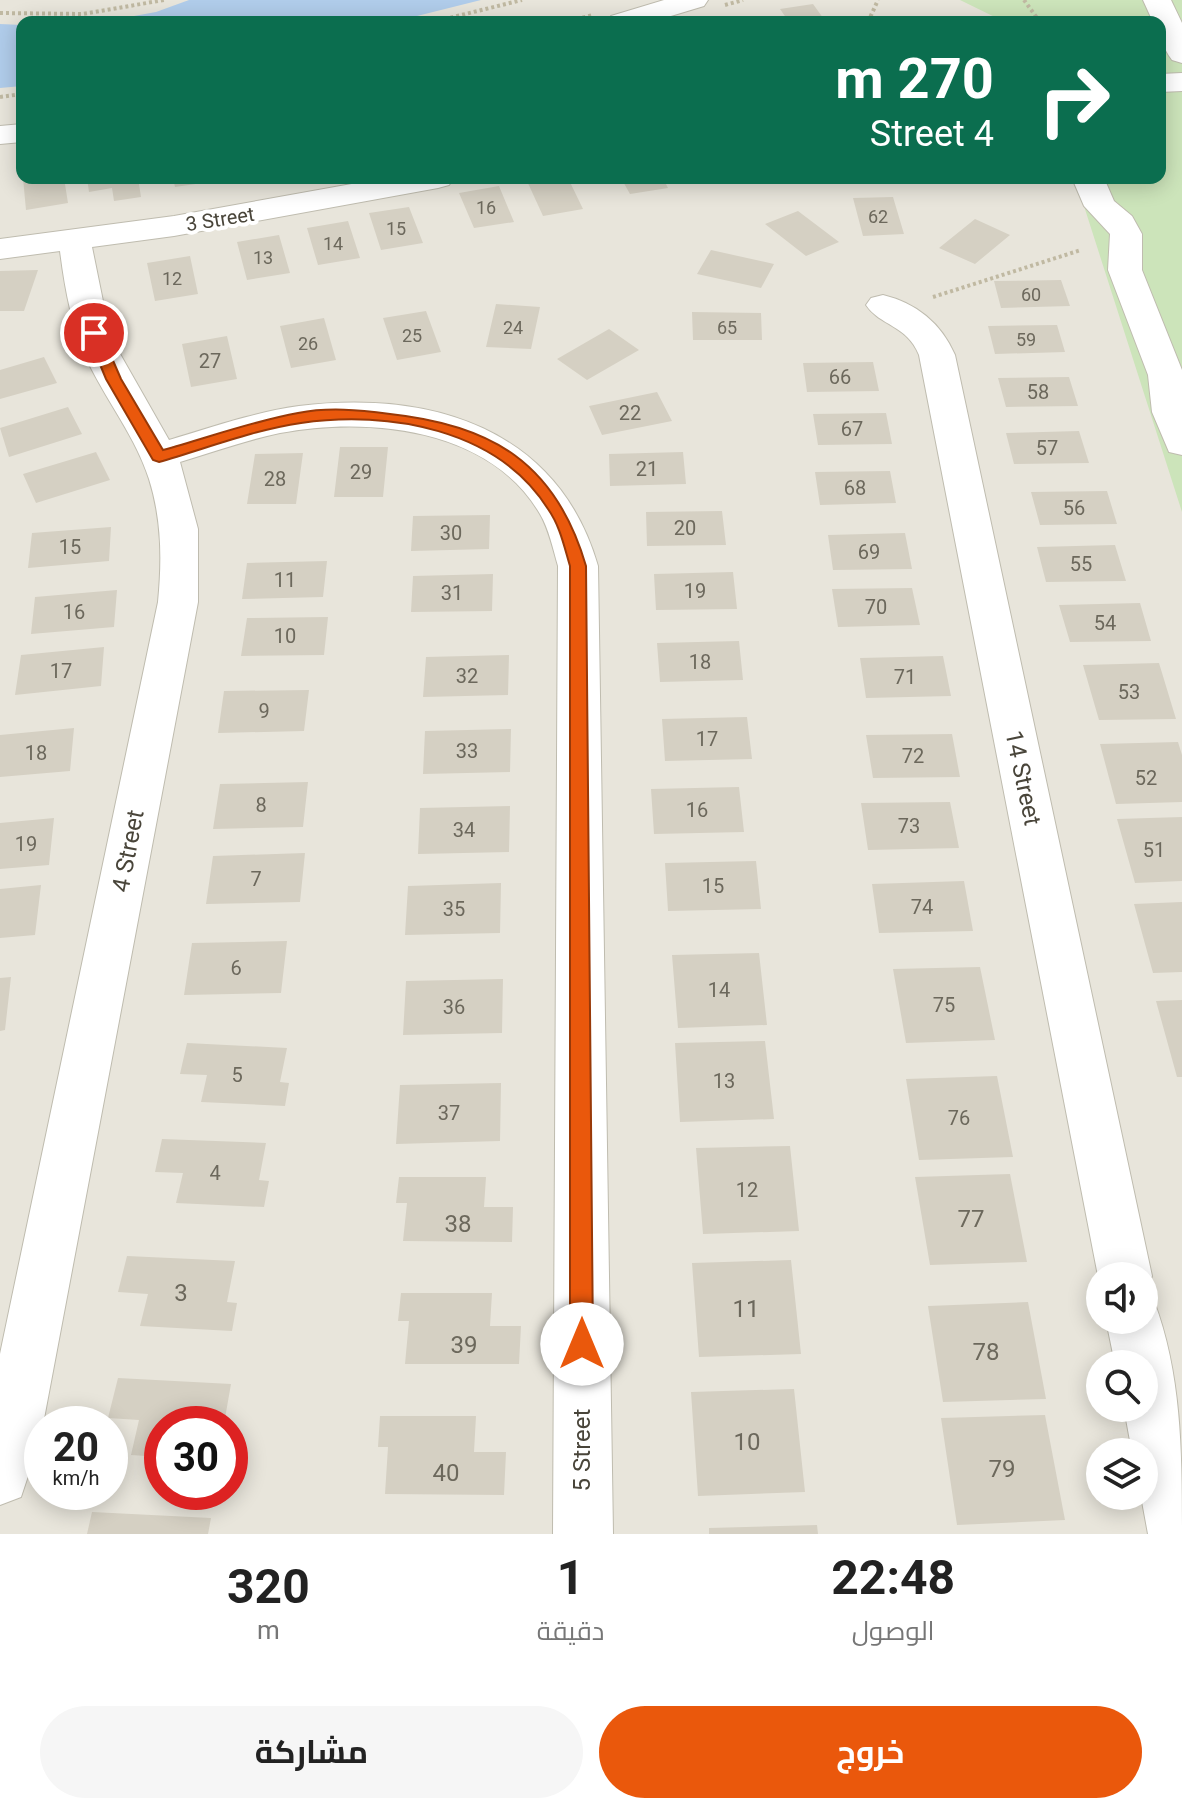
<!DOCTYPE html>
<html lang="ar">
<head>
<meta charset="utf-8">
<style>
	:root { --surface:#fff; --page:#f6f6f6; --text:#222; --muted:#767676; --accent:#ea580c }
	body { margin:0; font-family:Roboto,Cairo,sans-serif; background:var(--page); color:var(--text); direction:rtl; height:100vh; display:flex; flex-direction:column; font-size:30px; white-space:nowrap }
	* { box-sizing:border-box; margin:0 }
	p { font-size:26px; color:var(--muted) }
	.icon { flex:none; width:44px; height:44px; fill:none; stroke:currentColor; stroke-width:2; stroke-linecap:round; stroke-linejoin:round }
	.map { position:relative; height:1534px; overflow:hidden; direction:ltr }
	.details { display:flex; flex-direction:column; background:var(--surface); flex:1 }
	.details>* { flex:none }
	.banner { position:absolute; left:16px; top:16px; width:1150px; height:168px; border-radius:16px; box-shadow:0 4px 20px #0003; direction:rtl; background:#0b6e4f; color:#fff; overflow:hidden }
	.tools { position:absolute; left:1086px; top:1262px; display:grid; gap:16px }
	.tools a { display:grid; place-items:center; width:72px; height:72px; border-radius:50%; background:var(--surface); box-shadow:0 4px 20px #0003; font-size:40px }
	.speed { position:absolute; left:24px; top:1406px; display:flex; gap:16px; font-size:40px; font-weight:700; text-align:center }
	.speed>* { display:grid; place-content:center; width:104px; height:104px; border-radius:50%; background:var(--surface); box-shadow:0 4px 20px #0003; line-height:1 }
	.speed small { font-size:20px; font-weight:400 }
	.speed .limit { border:12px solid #d22; background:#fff; color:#111 }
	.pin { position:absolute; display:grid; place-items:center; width:68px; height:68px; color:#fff; margin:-34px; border:4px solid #fff; border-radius:50%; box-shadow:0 2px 8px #0007 }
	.me { position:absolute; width:88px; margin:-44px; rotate:0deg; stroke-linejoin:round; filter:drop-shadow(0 0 6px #0008) }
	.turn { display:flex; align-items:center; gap:28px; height:168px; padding:0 40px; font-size:36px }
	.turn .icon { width:104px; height:104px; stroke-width:2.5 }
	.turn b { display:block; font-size:56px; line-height:68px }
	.eta { display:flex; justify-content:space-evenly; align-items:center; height:136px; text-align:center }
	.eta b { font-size:48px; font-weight:700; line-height:56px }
	.action { display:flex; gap:16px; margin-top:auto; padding:16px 40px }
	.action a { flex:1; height:92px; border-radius:48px; background:var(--accent); color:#fff; font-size:32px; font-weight:700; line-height:92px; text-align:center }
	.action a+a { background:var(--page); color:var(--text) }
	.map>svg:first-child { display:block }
	.residential { fill:#e8e5db; fill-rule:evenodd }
	.green { fill:#cce4ba }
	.water { fill:#b0ccea }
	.building { fill:#d5d0c3 }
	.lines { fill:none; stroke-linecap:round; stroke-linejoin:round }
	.minor-casing { stroke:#bfbcaf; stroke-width:2 }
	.path { stroke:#c0b9a2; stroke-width:4; stroke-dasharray:3 3; stroke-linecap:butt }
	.minor { fill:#fff; fill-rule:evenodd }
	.route { fill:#ea580c; stroke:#983908; stroke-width:2 }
	.labels { text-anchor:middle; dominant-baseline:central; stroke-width:8; stroke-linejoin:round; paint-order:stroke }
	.far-number-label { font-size:18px; fill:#6c685c }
	.far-street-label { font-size:20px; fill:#49453a; stroke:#fff }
	.number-label { font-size:20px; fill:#6c685c }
	.street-label { font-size:24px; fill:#49453a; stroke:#fff }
	.near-number-label { font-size:24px; fill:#6c685c }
</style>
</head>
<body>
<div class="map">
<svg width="1182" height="1534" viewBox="0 0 1182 1534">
	<rect width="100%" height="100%" fill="#f5f3ec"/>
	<!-- residential -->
	<path class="residential" d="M 0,0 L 1182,0 L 1182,1534 L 0,1534 ZM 22,22 L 1160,22 L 1160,178 L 22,178 ZM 1100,1276 L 1144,1276 L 1144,1320 L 1100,1320 ZM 1100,1364 L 1144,1364 L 1144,1408 L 1100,1408 ZM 42,1424 L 110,1424 L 110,1492 L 42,1492 ZM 162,1424 L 230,1424 L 230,1492 L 162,1492 ZM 1100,1452 L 1144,1452 L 1144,1496 L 1100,1496 Z"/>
	<!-- green -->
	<path class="green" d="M 960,0 L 1182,0 L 1182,512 L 1075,178 L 1160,178 L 1160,22 L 1005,22 Z"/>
	<!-- water -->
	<path class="water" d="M 189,0 L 481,0 L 393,22 L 101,22 L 156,12 Z
		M 0,24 L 22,25 L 22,86 L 0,88 Z"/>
	<!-- building -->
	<path class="building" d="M 813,4 L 826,22 L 789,22 L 780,9 Z
		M 23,178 L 64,178 L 68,203 L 26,210 Z
		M 87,178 L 138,178 L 141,197 L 114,201 L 112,188 L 89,192 Z
		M 173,178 L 216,178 L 216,181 L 175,187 Z
		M 544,178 L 568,178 L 583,209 L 543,216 L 527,181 Z
		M 621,178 L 663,178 L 668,188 L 630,194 Z
		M 499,186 L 514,222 L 474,228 L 459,193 Z
		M 893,197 L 904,234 L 863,236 L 853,198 Z
		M 409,207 L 423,243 L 381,250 L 369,213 Z
		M 798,211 L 839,242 L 806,256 L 765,224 Z
		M 975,219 L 1010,235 L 975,264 L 939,248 Z
		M 348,221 L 360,258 L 318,265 L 307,228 Z
		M 279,235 L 290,273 L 247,280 L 237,242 Z
		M 711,250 L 774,264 L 761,288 L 697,274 Z
		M 190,256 L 198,294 L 155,301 L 147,263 Z
		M 38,270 L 24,311 L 0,311 L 0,271 Z
		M 1061,280 L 1070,306 L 1001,308 L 994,281 Z
		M 496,304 L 540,307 L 531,349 L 486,347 Z
		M 426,311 L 441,352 L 397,360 L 383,318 Z
		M 692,312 L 761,313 L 762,340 L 693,340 Z
		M 324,318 L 336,360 L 291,368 L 280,326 Z
		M 1057,325 L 1065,352 L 995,354 L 988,326 Z
		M 609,329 L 639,350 L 587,380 L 557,359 Z
		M 227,336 L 237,379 L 191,387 L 182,344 Z
		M 44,357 L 57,383 L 0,399 L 0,370 Z
		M 873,362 L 879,391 L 807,392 L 803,363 Z
		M 1069,377 L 1078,406 L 1006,407 L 998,378 Z
		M 657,392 L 672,421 L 602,435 L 589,406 Z
		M 68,407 L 82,434 L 9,457 L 0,428 Z
		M 886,413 L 892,444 L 818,445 L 813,414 Z
		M 1079,431 L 1089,463 L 1014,464 L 1006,433 Z
		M 340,447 L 388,447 L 383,497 L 334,497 Z
		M 96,452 L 110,480 L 36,503 L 23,474 Z
		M 683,452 L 686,484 L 610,486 L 609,454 Z
		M 303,453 L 296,504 L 247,504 L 255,454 Z
		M 890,471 L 896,503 L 820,505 L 815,472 Z
		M 1107,491 L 1117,524 L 1040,525 L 1031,492 Z
		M 722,511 L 726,545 L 647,546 L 646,512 Z
		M 490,515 L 489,549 L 411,551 L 413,516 Z
		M 111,527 L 109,561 L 28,568 L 32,533 Z
		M 905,533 L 912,569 L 833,570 L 828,535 Z
		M 1115,545 L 1126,581 L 1046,582 L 1037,547 Z
		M 327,561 L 323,597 L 242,599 L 247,563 Z
		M 733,572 L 737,609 L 656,610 L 654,574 Z
		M 493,574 L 492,611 L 411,612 L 413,576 Z
		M 912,588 L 920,625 L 838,627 L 832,589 Z
		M 117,590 L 114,627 L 31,634 L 35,597 Z
		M 1140,603 L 1151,641 L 1070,642 L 1059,605 Z
		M 328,617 L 324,655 L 241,656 L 247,618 Z
		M 739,641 L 743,680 L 660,682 L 657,643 Z
		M 104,647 L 101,686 L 15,695 L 21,655 Z
		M 509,655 L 508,695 L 423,697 L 426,657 Z
		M 943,656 L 951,696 L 866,698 L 860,658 Z
		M 1159,663 L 1176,719 L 1099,720 L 1083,665 Z
		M 309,690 L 304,731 L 218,733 L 224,691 Z
		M 747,717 L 752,759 L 665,761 L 662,719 Z
		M 74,728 L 70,771 L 0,777 L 0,735 Z
		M 511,729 L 510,772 L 423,774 L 425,731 Z
		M 952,734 L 960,777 L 873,778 L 866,735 Z
		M 1178,742 L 1182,755 L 1182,802 L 1116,804 L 1100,744 Z
		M 308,782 L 303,827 L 213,829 L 220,784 Z
		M 739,787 L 744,832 L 654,834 L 651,789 Z
		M 950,802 L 959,848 L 868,850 L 861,803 Z
		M 510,806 L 509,852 L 418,854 L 420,808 Z
		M 1182,817 L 1182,881 L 1135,883 L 1117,819 Z
		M 54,818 L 49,865 L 0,869 L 0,823 Z
		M 305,853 L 300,902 L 206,904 L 213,856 Z
		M 756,861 L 761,909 L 668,911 L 665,863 Z
		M 964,881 L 973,931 L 879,933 L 872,884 Z
		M 501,883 L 500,933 L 405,935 L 408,886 Z
		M 41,885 L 35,935 L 0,938 L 0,889 Z
		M 1182,902 L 1182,972 L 1153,973 L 1134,904 Z
		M 287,941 L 281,993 L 184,995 L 192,943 Z
		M 759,953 L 767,1025 L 678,1028 L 672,955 Z
		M 980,967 L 995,1040 L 906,1043 L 893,969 Z
		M 11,977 L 5,1030 L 0,1031 L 0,978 Z
		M 503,979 L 502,1033 L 403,1035 L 406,981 Z
		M 1182,1000 L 1182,1077 L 1177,1077 L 1156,1001 Z
		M 765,1041 L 774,1119 L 680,1122 L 675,1043 Z
		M 187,1043 L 287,1048 L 280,1082 L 289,1083 L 285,1106 L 201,1102 L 207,1075 L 180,1074 Z
		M 997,1076 L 1013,1157 L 919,1160 L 906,1079 Z
		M 501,1083 L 500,1141 L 396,1144 L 400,1085 Z
		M 162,1139 L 266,1143 L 259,1180 L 269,1181 L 264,1207 L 176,1203 L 183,1173 L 155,1172 Z
		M 790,1146 L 799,1231 L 703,1234 L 696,1148 Z
		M 1010,1174 L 1027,1262 L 930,1265 L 915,1177 Z
		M 399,1177 L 486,1177 L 484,1207 L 513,1207 L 512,1242 L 403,1241 L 407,1203 L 396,1203 Z
		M 127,1256 L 235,1261 L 227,1302 L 237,1303 L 232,1331 L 140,1326 L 148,1294 L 118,1292 Z
		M 791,1260 L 801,1354 L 699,1357 L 692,1263 Z
		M 401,1293 L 492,1293 L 490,1326 L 521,1326 L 519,1364 L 405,1364 L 409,1321 L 398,1321 Z
		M 1028,1302 L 1046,1399 L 943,1402 L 928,1306 Z
		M 118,1378 L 231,1384 L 224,1424 L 162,1424 L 162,1457 L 131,1455 L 139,1420 L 108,1418 Z
		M 794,1389 L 805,1492 L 698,1496 L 691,1392 Z
		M 1045,1415 L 1065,1520 L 957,1525 L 941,1418 Z
		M 380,1416 L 476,1416 L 474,1452 L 506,1452 L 504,1495 L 385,1494 L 388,1447 L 378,1447 Z
		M 92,1512 L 211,1518 L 208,1534 L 87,1534 Z
		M 817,1525 L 818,1534 L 709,1534 L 709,1528 Z"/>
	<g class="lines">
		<defs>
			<path id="minor" d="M 664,0 L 708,0 L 704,6 L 651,22 L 607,22 L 611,16 Z
				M 1143,0 L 1171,0 L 1182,23 L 1182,63 L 1172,60 C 1163,48 1160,37 1160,22 L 1153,22 Z
				M 1182,73 L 1182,91 L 1160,92 L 1160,74 Z
				M 22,124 L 22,142 L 0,144 L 0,126 Z
				M 385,178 L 454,178 L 449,185 L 438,188 L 174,236 L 92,247 L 105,311 L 119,352 L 169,440 C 212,427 255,412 299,406 C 431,390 558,428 598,566 L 613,1534 L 553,1534 L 558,566 C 553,549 549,529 540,514 C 490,428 368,416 280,433 C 246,440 214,452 180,462 L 198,529 L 198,602 L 40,1440 L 21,1497 L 0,1505 L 0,1354 L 158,602 C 162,561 162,520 149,479 C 136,438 108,403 89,364 C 72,329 65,290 60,251 L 0,259 L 0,239 L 174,216 Z
				M 1072,178 L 1104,178 L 1114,201 L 1132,216 L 1142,234 L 1142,270 L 1182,370 L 1182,455 L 1169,452 L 1152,412 L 1148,375 L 1108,270 L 1110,234 L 1084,206 Z
				M 883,295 C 916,303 941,323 955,355 L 1152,1276 L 1144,1295 L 1144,1276 L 1100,1276 L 1100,1281 L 1098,1276 L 919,355 C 907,325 880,326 866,305 L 871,298 Z
				M 1144,1297 L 1154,1301 C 1182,1375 1182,1455 1182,1534 L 1148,1534 L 1141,1496 L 1144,1496 L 1144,1452 L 1132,1452 L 1124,1408 L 1144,1408 L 1144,1364 L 1115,1364 L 1106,1320 L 1144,1320 Z"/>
		</defs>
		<!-- minor casing -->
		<use href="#minor" class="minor-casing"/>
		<!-- path -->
		<path class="path" d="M 1024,0 L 1040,22
			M 725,5 L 743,0
			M 0,13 L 83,14 L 164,0
			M 433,22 L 522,0
			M 565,22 L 593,15
			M 868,22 L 878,0
			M 0,97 L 22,94
			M 933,297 L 1081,250"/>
		<!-- minor -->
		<use href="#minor" class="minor"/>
	</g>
	<!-- route -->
	<path class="route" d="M 94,328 L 101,333 L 121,379 L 163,450 C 207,438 253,421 298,413 C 329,407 359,410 390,414 C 492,425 556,463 586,566 L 593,1344 L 590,1352 L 582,1355 L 574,1352 L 570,1344 L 570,566 C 564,546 560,526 548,509 C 498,429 388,410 301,423 C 253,430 205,449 159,462 L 153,460 L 106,379 L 87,333 Z"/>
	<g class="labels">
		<!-- far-number labels -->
		<g class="far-number-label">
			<text x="486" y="207">16</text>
			<text x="878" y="216">62</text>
			<text x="396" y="228">15</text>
			<text x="333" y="243">14</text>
			<text x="263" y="257">13</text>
			<text x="172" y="278">12</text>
			<text x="1031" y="294">60</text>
			<text x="513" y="327">24</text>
			<text x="727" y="327">65</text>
			<text x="412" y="335">25</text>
			<text x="1026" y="339">59</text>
			<text x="308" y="343">26</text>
		</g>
		<!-- far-street labels -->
		<g class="far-street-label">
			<text transform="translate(220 219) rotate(-9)">3 Street</text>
		</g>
		<!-- number labels -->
		<g class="number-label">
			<text x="210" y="361">27</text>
			<text x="840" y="377">66</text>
			<text x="1038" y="392">58</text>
			<text x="630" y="413">22</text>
			<text x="852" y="429">67</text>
			<text x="1047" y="448">57</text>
			<text x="647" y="469">21</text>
			<text x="361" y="472">29</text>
			<text x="275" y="479">28</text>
			<text x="855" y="488">68</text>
			<text x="1074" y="508">56</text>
			<text x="685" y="528">20</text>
			<text x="451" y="533">30</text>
			<text x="70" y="547">15</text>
			<text x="869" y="552">69</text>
			<text x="1081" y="564">55</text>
			<text x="285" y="580">11</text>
			<text x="695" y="591">19</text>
			<text x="452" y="593">31</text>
			<text x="876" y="607">70</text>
			<text x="74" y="612">16</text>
			<text x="1105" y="623">54</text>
			<text x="285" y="636">10</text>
			<text x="700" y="662">18</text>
			<text x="61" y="671">17</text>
			<text x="467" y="676">32</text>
			<text x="905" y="677">71</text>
			<text x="1129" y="692">53</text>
			<text x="264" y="711">9</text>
			<text x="707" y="739">17</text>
			<text x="467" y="751">33</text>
			<text x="36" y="753">18</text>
			<text x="913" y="756">72</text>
			<text x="1146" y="778">52</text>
			<text x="261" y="805">8</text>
			<text x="697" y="810">16</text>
			<text x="909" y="826">73</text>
			<text x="464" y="830">34</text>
			<text x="26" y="844">19</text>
			<text x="1154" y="850">51</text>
			<text x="256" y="879">7</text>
			<text x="713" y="886">15</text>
			<text x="922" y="907">74</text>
			<text x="454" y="909">35</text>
			<text x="236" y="968">6</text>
			<text x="719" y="990">14</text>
			<text x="944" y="1005">75</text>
			<text x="454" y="1007">36</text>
			<text x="237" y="1075">5</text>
			<text x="724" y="1081">13</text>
			<text x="449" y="1113">37</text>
			<text x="959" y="1118">76</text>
			<text x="215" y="1173">4</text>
			<text x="747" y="1190">12</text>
		</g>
		<!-- street labels -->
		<g class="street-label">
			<text transform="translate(1023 778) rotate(78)">14 Street</text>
			<text transform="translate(128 851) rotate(-79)">4 Street</text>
			<text transform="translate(582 1450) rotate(-90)">5 Street</text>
		</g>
		<!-- near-number labels -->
		<g class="near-number-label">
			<text x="971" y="1219">77</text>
			<text x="458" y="1224">38</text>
			<text x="181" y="1293">3</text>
			<text x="746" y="1309">11</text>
			<text x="464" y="1345">39</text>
			<text x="986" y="1352">78</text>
			<text x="747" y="1442">10</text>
			<text x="1002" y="1469">79</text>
			<text x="446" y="1473">40</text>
		</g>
	</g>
</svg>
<div class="tools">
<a><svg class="icon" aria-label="sound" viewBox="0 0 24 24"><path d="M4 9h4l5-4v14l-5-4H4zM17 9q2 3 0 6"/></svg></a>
<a><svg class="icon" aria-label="search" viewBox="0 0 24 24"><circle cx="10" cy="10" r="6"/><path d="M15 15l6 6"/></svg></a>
<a><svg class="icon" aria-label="layers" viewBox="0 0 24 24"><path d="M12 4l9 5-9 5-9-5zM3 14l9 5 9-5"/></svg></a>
</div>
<div class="speed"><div>20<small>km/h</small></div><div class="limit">30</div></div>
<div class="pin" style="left:94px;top:333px;background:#d93025"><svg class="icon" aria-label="arrive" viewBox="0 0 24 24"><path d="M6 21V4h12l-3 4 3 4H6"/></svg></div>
<svg class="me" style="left:582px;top:1344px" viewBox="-20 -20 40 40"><circle r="19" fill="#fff"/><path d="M0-13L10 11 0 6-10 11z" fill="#ea580c"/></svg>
<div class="banner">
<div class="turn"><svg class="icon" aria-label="right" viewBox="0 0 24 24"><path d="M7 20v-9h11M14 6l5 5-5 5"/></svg><div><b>270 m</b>4 Street</div></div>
</div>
</div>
<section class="details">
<div class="eta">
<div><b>22:48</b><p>الوصول</p></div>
<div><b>1</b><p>دقيقة</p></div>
<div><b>320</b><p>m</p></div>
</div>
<div class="action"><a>خروج</a><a>مشاركة</a></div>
</section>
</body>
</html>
